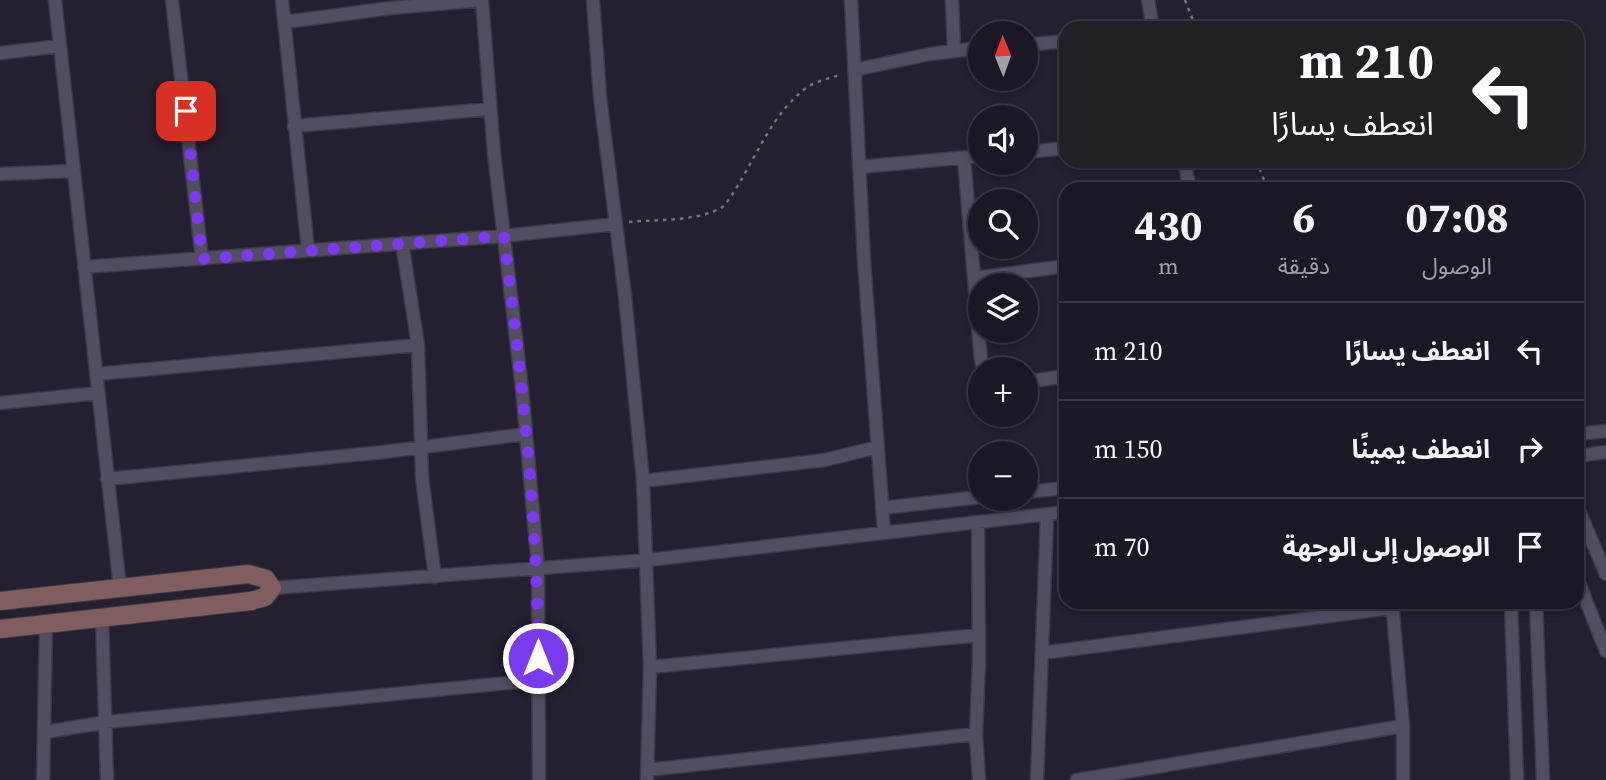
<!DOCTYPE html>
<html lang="ar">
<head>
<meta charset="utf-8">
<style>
	:root { --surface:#1b1725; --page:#282432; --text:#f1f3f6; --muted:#a09fa7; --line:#393642 }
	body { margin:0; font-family:"Source Serif 4","Noto Sans Arabic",serif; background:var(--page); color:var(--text); direction:rtl; height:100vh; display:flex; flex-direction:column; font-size:26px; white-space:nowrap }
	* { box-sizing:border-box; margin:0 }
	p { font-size:23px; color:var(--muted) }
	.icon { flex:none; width:38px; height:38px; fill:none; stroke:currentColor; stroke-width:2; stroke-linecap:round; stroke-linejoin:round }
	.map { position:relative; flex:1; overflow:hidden; direction:ltr }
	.details { position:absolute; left:1059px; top:182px; width:525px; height:427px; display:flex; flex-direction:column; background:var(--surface); border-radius:21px; box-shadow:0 4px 10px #0003,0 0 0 2px var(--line); direction:rtl }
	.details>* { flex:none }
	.banner { position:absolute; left:1059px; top:21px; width:525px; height:147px; border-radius:21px; box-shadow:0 4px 10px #0003,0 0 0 2px var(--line); direction:rtl; background:#202124; color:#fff; overflow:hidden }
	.needle { width:46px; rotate:359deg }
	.buttons { position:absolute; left:968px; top:21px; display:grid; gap:14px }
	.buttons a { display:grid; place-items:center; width:70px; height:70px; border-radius:50%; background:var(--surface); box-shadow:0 4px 10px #0003,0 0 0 2px var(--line); font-size:35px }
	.pin { position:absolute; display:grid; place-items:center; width:60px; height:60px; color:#fff; margin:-30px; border-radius:14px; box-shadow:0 4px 10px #0006 }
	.me { position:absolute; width:77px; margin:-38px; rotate:0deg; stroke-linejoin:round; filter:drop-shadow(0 0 5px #0008) }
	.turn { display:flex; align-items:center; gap:24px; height:147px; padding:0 35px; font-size:32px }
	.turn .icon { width:91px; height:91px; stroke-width:2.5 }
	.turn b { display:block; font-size:49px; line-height:60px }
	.eta { display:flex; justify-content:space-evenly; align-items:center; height:119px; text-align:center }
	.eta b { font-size:42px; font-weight:700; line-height:49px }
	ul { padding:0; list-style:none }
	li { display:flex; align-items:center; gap:21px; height:98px; padding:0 35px; border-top:2px solid var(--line) }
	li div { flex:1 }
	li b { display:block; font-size:26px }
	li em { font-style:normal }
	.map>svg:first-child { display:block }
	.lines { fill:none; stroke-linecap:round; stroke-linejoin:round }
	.street-casing { stroke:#3d3a48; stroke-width:15 }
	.secondary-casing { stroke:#3d3a48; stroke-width:20 }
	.path { stroke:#777383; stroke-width:2.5; stroke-dasharray:3.5 5; stroke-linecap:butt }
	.street { stroke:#534d62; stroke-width:12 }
	.secondary { stroke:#815d60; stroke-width:18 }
	.route { stroke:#7c3aed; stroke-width:12; stroke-dasharray:0 21.6 }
</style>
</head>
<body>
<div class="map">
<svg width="1606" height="780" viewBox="0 0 1606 780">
	<rect width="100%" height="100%" fill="#241f31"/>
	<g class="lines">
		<defs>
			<path id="street" d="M 55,0 L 120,588
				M 172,0 L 202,259
				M 282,0 L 308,250
				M 482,0 L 494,153 L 522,389 L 538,567 L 539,780
				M 593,0 L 600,97 L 625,296 L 643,481 L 650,667 L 647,780
				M 851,0 L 864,261 L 884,531
				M 952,0 L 954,51
				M 1148,0 L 1153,28
				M 285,22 L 391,8 L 481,0
				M 1026,45 L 1066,41
				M 0,53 L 60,46
				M 854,70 L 930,54 L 980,48
				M 294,126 L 490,109
				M 1026,152 L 1066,148
				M 964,158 L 981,361 L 985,369
				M 1184,161 L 1190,189
				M 859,167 L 980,156
				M 0,174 L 74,171
				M 402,243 L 418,345 L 422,478 L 435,577
				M 84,267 L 504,236 L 616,224
				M 975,278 L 1066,266
				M 96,374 L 418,345
				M 1026,382 L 1066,376
				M 0,403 L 98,393
				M 1577,434 L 1606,431
				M 1577,456 L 1606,452
				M 107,479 L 384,452 L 526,434
				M 643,481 L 825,460 L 878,447
				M 1026,492 L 1066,488
				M 1577,506 L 1606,574
				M 882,508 L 980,497
				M 978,524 L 979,661 L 976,734 L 979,780
				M 1577,578 L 1606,651
				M 272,588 L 648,560 L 1066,512
				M 1392,602 L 1403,726 L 1403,780
				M 1511,602 L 1517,780
				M 1536,602 L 1543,780
				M 102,618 L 107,780
				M 1042,653 L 1391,608
				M 650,667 L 979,635
				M 46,732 L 106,722 L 538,680
				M 647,770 L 976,734
				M 43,780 L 46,624
				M 1037,780 L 1047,515
				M 1077,780 L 1403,726"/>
			<path id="secondary" d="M 0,601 L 248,574 L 266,579 L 272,588 L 265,597 L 251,601 L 0,629"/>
		</defs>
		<!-- street casing -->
		<use href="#street" class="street-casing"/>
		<!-- secondary casing -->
		<use href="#secondary" class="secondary-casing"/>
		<!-- path -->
		<path class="path" d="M 1185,0 L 1196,28
			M 1256,161 L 1268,189
			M 629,222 C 658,219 699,222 724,206 C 753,168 767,118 806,88 C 816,81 831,78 842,74"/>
		<!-- street -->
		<use href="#street" class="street"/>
		<!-- secondary -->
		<use href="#secondary" class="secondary"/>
	</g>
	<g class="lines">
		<!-- route -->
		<path class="route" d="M 186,111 L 202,259 L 504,236 C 521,376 538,516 538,658"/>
	</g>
</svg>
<div class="buttons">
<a><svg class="needle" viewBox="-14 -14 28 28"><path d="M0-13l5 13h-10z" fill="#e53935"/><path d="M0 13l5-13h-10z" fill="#a09fa7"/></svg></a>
<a><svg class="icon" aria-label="sound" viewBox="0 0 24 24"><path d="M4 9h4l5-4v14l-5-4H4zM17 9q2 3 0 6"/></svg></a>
<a><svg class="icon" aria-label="search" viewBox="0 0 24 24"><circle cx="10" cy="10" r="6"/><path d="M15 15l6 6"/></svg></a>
<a><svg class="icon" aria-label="layers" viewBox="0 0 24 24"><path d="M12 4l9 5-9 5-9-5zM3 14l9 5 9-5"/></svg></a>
<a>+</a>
<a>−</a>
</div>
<div class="pin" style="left:186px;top:111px;background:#d93025"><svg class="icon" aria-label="arrive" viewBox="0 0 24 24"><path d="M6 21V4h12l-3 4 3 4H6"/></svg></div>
<svg class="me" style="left:538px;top:658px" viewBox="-20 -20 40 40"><circle r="17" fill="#7c3aed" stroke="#fff" stroke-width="3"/><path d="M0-11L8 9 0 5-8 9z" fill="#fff"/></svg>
<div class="banner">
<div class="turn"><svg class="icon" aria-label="left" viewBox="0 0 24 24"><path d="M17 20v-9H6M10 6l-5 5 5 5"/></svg><div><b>210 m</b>انعطف يسارًا</div></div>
</div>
<section class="details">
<div class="eta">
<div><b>07:08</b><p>الوصول</p></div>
<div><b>6</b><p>دقيقة</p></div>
<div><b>430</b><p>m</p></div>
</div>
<ul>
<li><svg class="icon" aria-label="left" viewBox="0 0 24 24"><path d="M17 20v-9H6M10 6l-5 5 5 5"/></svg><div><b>انعطف يسارًا</b></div><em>210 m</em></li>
<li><svg class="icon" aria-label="right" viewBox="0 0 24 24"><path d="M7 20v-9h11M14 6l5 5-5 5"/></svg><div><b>انعطف يمينًا</b></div><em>150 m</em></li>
<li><svg class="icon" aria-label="arrive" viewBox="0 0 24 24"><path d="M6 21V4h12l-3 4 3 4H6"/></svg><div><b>الوصول إلى الوجهة</b></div><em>70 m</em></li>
</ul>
</section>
</div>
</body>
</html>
